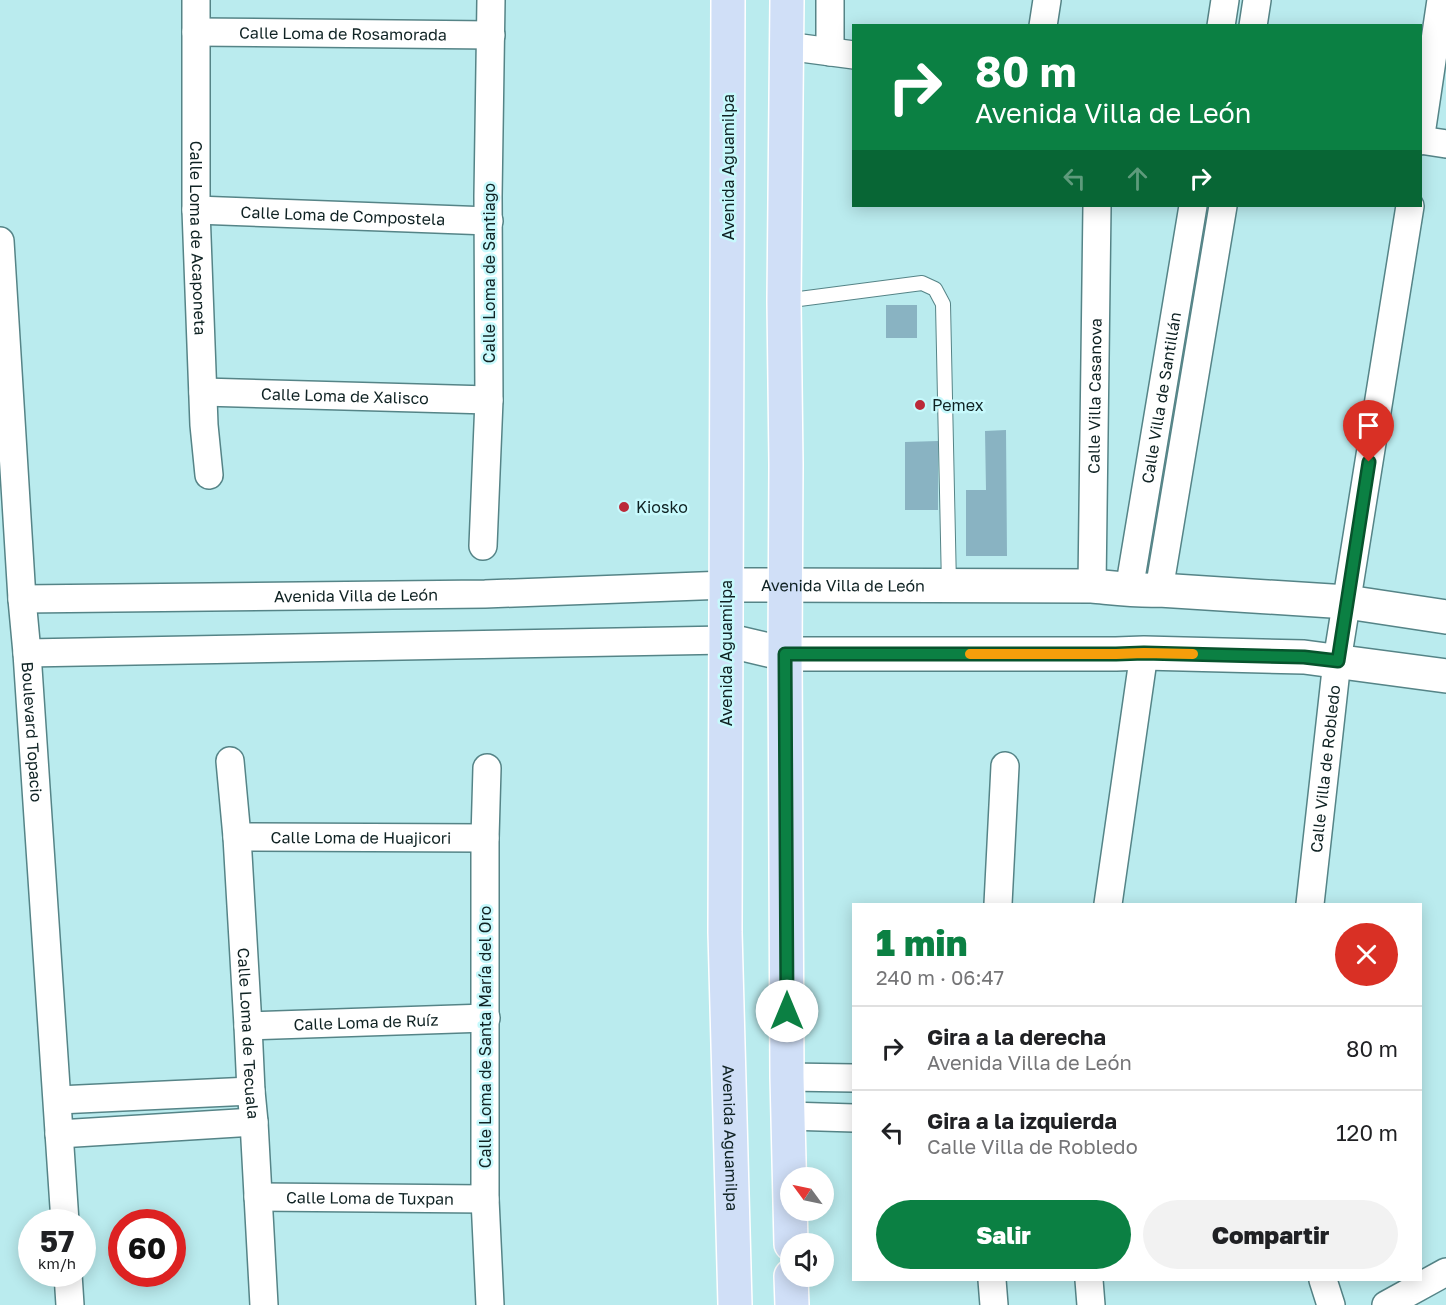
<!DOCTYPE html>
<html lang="es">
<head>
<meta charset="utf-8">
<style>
	:root { --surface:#fff; --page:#f2f2f2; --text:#202124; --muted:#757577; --line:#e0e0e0; --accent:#0b8043 }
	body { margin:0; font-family:"Golos Text",sans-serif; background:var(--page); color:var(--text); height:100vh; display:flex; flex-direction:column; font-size:22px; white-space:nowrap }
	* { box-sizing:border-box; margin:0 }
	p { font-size:20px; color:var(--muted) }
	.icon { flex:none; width:33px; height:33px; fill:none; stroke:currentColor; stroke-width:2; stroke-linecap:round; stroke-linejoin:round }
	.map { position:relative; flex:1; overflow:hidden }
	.sheet { position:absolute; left:852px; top:903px; width:570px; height:378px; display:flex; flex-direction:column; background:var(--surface); border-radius:0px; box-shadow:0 3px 15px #0003 }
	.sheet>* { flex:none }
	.hud { position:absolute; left:852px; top:24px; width:570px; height:183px; border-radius:0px; box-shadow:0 3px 15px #0003; background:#0b8043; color:#fff; overflow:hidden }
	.needle { width:39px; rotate:303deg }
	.controls { position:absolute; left:780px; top:1167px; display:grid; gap:12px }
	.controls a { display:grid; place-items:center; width:54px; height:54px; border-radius:50%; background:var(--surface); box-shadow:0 3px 15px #0003; font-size:30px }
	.speed { position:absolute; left:18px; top:1209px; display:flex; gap:12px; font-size:30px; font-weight:700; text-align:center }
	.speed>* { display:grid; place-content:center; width:78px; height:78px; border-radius:50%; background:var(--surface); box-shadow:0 3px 15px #0003; line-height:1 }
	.speed small { font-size:15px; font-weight:400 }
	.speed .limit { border:9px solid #d22; background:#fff; color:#111 }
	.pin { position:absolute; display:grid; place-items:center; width:51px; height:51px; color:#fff; margin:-62px -26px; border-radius:50% 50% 50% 0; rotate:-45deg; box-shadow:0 0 6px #0007 }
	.pin .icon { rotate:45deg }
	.me { position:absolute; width:66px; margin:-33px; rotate:0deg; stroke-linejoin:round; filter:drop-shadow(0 0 4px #0008) }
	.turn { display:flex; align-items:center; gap:21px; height:126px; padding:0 24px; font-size:27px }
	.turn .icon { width:78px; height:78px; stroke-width:2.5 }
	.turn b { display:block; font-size:42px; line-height:51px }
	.lanes { display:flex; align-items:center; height:57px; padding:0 24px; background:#0003; justify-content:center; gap:30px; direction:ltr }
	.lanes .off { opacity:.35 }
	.round { display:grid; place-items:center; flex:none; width:63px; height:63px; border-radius:32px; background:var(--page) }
	.headline { display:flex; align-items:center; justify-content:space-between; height:102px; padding:0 24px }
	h1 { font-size:36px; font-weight:800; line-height:45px; color:var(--accent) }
	.action { display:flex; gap:12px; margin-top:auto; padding:12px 24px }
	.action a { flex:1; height:69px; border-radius:36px; background:var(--accent); color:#fff; font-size:24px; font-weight:800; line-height:69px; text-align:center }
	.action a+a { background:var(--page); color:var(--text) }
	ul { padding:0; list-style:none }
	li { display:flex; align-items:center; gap:18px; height:84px; padding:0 24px; border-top:2px solid var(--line) }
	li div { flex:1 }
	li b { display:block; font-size:22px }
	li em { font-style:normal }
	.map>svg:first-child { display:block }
	.building { fill:#89b3c2 }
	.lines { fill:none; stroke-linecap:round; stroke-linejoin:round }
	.service-casing { stroke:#558487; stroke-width:16 }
	.minor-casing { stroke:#558487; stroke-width:30 }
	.tertiary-casing { stroke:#558487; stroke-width:36 }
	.primary-casing { stroke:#fff; stroke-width:36 }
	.service { stroke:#fff; stroke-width:14 }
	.minor { stroke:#fff; stroke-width:27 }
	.tertiary { stroke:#fff; stroke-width:33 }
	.primary { stroke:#d0dff7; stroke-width:33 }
	.route-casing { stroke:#07532c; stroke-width:15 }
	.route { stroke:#0b8043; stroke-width:10 }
	.slow { stroke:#f59e0b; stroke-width:10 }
	.poi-dot { fill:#bb2a39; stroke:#c7f9fc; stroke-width:2 }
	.labels { text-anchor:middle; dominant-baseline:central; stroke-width:5; stroke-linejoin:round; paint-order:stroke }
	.street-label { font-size:16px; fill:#0f2223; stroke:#c7f9fc }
	.poi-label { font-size:16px; fill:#0f2223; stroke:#c7f9fc; text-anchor:start }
</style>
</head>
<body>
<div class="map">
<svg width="1446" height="1305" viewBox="0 0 1446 1305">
	<rect width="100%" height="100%" fill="#baebee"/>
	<!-- building -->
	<path class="building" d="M 886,305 L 917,305 L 917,338 L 886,338 Z
		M 1006,430 L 1007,556 L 966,556 L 966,490 L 986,490 L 985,431 Z
		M 938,441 L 938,510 L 905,510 L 905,442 Z"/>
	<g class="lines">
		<defs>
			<path id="service" d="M 784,301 L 922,283 L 935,289 L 943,304 L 949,586"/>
			<g id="minor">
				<path id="s1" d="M 196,0 L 196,210 L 204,425 L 209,475"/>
				<path d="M 830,0 L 830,52"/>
				<path d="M 1043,26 L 1047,0"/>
				<path d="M 1221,26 L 1225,0"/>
				<path d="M 1253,26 L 1257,0"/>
				<path id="s2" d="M 196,32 L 491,35"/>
				<path d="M 786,46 L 854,55"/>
				<path d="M 1420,140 L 1446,144"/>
				<path d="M 1420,141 L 1441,0"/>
				<path id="s3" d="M 196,210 L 489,221"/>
				<path id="s4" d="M 0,241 L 22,599 L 27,653 L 65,1222"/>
				<path id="s5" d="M 203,392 L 489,400"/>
				<path d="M 483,546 L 489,400 L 488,196 L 491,0"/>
				<path id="s6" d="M 1092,586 L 1097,206"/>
				<path id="s7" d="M 1129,590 L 1193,206"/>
				<path d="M 1159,590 L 1223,206"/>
				<path id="s8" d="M 22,599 L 485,594 L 726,585"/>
				<path d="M 27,653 L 726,640"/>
				<path id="s9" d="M 230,761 L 237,837 L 248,1026 L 251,1091 L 254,1122 L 264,1305"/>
				<path d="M 487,768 L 485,838 L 485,1199 L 490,1305"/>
				<path id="s10" d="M 237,837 L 485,838"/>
				<path d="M 998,904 L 1005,766"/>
				<path d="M 1108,904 L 1144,653"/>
				<path id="s11" d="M 1310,904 L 1337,661 L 1410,206"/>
				<path id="s12" d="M 248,1026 L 486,1018"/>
				<path d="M 787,1077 L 854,1078"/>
				<path d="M 58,1100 L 251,1091"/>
				<path d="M 788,1116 L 854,1118"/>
				<path d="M 59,1134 L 254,1122"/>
				<path id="s13" d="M 258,1197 L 485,1199"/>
				<path d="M 68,1274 L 70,1305"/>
				<path d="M 992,1280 L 994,1305"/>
				<path d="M 1089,1280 L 1091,1305"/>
				<path d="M 1323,1280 L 1331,1305"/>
				<path d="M 1386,1305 L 1446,1272"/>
			</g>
			<g id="tertiary">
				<path id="s14" d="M 726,585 L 1092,586 C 1114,588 1136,591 1159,590 L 1347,602 L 1446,617"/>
				<path d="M 726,640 L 785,654 L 1116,654 L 1144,653 L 1304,657 L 1446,676"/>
			</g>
			<g id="primary">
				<path id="s15" d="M 728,0 L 725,932 L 735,1305"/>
				<path d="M 787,0 L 784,301 L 786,465 L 785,654 L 787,1077 L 791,1244"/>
				<path d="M 791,1276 L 792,1305"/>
			</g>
		</defs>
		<!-- service casing -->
		<use href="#service" class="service-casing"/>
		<!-- minor casing -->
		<use href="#minor" class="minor-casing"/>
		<!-- tertiary casing -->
		<use href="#tertiary" class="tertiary-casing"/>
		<!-- primary casing -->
		<use href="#primary" class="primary-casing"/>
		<!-- service -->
		<use href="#service" class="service"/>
		<!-- minor -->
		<use href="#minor" class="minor"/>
		<!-- tertiary -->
		<use href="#tertiary" class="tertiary"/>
		<!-- primary -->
		<use href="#primary" class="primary"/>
	</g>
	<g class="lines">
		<defs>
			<path id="route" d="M 787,1011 L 785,654 L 1116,654 L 1144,653 L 1304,657 L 1338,661 L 1369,462"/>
		</defs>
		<!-- route casing -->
		<use href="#route" class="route-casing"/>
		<!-- route -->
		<use href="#route" class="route"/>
		<!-- slow -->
		<path class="slow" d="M 970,654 L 1116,654 L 1144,653 L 1193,654"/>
	</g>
	<!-- markers -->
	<g class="poi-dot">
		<circle cx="920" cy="405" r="6"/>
		<circle cx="624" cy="507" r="6"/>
	</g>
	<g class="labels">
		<!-- street labels -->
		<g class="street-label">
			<text stroke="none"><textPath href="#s2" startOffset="147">Calle Loma de Rosamorada</textPath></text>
			<text transform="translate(728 167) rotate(-90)">Avenida Aguamilpa</text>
			<text stroke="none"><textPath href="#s3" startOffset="147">Calle Loma de Compostela</textPath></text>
			<text stroke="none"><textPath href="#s1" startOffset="238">Calle Loma de Acaponeta</textPath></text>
			<text transform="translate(489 273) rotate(-90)">Calle Loma de Santiago</text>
			<text stroke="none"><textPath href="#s5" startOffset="142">Calle Loma de Xalisco</textPath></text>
			<text stroke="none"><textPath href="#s6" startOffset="190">Calle Villa Casanova</textPath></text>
			<text stroke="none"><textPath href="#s7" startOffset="195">Calle Villa de Santillán</textPath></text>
			<text stroke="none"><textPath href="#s14" startOffset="117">Avenida Villa de León</textPath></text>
			<text stroke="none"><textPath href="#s8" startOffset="334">Avenida Villa de León</textPath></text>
			<text transform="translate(726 653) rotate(-90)">Avenida Aguamilpa</text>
			<text stroke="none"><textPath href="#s4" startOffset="492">Boulevard Topacio</textPath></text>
			<text stroke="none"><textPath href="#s11" startOffset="136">Calle Villa de Robledo</textPath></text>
			<text stroke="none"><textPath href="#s10" startOffset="124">Calle Loma de Huajicori</textPath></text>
			<text stroke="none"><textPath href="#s12" startOffset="118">Calle Loma de Ruíz</textPath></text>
			<text stroke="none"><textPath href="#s9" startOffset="273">Calle Loma de Tecuala</textPath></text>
			<text transform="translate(485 1037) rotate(-90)">Calle Loma de Santa María del Oro</text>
			<text stroke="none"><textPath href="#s15" startOffset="1138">Avenida Aguamilpa</textPath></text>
			<text stroke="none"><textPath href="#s13" startOffset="112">Calle Loma de Tuxpan</textPath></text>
		</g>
		<!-- poi labels -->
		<g class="poi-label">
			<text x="932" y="405">Pemex</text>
			<text x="636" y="507">Kiosko</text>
		</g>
	</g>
</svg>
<div class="controls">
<a><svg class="needle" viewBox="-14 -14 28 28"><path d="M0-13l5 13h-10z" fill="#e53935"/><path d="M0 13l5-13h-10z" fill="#757577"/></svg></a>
<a><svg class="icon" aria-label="sound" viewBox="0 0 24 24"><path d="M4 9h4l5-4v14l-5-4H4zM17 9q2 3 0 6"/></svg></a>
</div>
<div class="speed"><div>57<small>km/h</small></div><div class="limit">60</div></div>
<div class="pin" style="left:1369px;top:462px;background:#d93025"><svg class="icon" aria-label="arrive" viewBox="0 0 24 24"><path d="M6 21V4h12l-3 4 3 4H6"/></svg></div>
<svg class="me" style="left:787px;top:1011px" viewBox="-20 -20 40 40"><circle r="19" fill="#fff"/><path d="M0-13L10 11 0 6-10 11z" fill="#0b8043"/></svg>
<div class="hud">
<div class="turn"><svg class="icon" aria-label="right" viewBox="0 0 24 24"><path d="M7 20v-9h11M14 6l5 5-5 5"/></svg><div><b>80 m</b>Avenida Villa de León</div></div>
<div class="lanes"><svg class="icon off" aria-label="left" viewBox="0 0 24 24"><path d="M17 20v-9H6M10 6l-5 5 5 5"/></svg><svg class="icon off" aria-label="ahead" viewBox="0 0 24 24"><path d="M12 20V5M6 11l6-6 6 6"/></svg><svg class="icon" aria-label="right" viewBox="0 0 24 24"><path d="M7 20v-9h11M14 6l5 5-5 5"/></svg></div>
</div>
<section class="sheet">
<div class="headline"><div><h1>1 min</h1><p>240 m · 06:47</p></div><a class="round" style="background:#d93025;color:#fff"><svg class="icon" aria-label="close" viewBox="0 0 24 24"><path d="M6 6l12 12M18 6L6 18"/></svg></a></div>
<ul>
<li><svg class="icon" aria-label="right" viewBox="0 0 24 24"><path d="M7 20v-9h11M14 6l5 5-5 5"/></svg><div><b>Gira a la derecha</b><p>Avenida Villa de León</p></div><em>80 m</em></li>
<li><svg class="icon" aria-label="left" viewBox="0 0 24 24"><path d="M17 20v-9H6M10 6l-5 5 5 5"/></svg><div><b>Gira a la izquierda</b><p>Calle Villa de Robledo</p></div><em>120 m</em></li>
</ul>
<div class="action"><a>Salir</a><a>Compartir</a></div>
</section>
</div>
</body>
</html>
